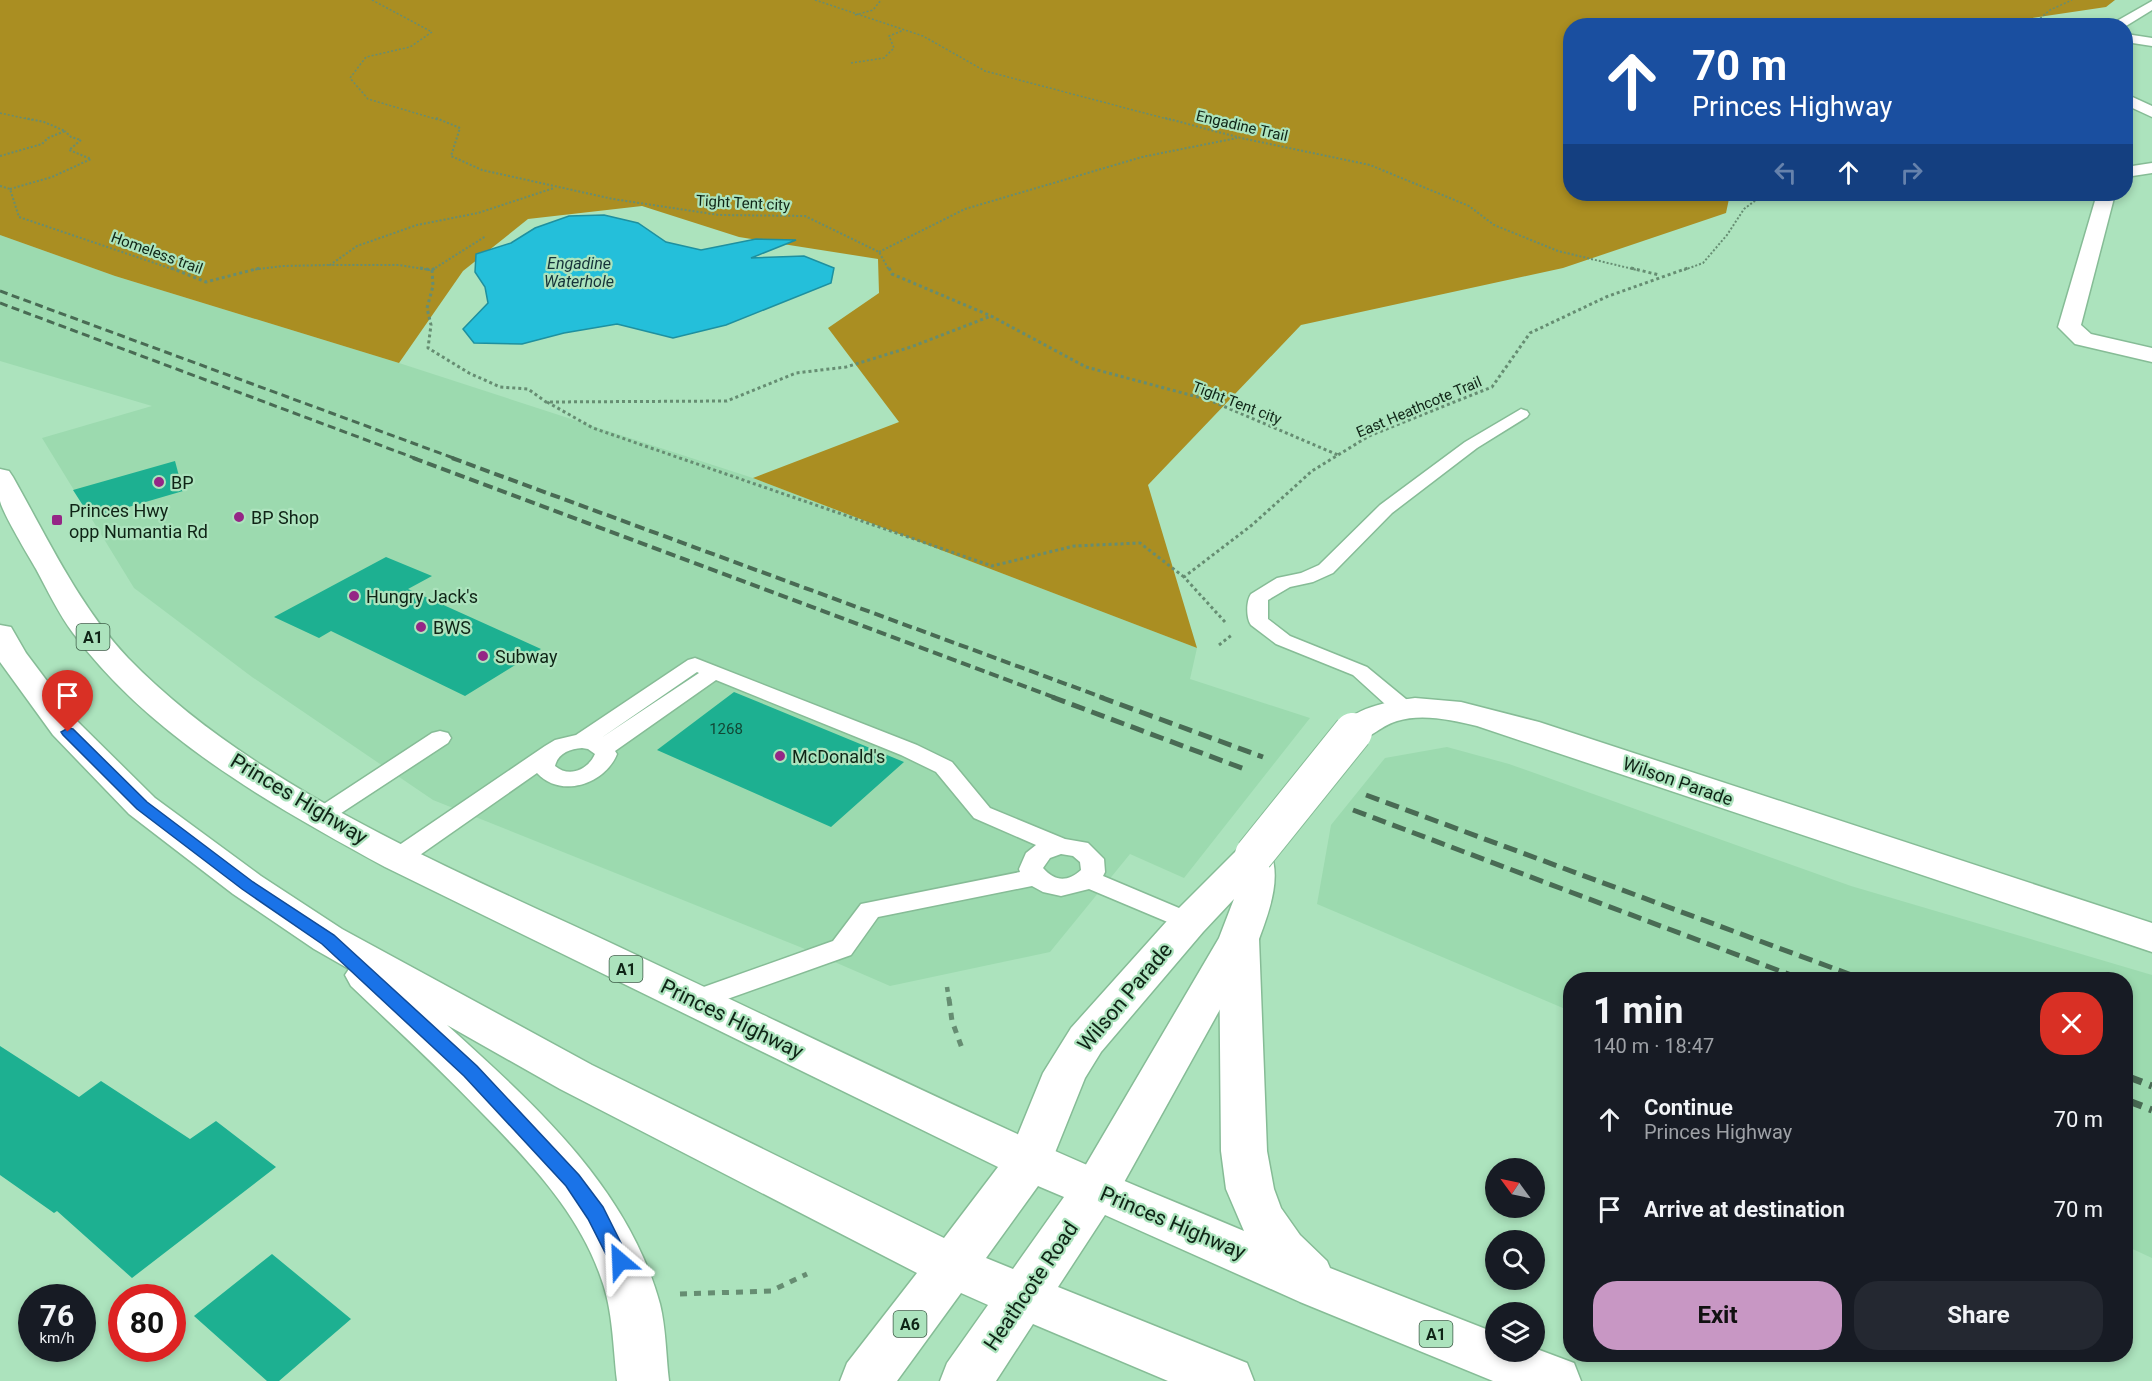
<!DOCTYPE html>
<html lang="en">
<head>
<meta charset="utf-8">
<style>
	:root { --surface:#171b24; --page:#242831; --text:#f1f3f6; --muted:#9ea1a6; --accent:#c897c4 }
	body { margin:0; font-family:Roboto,sans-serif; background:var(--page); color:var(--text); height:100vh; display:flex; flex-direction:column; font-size:22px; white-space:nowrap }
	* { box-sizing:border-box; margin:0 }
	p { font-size:20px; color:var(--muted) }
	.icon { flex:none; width:33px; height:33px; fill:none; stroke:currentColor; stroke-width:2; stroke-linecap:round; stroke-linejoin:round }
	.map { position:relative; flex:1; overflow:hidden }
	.sheet { position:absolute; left:1563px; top:972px; width:570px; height:390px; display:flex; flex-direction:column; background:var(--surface); border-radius:24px; box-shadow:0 3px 9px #0003 }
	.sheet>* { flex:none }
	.hud { position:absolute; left:1563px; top:18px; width:570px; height:183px; border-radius:24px; box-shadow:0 3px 9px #0003; background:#1a4fa0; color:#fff; overflow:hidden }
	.needle { width:39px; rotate:303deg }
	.fabs { position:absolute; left:1485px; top:1158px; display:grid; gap:12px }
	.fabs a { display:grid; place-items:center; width:60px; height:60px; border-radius:50%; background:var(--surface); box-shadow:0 3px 9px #0003; font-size:30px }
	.speed { position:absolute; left:18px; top:1284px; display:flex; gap:12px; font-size:30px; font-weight:700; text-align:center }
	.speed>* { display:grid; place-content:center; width:78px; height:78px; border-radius:50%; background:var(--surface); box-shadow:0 3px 9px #0003; line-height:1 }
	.speed small { font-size:15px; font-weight:400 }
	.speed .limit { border:9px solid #d22; background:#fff; color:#111 }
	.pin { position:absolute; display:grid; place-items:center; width:51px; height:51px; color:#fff; margin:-62px -26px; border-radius:50% 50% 50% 0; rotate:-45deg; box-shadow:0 0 6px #0007 }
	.pin .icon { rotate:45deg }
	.me { position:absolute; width:66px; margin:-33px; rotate:334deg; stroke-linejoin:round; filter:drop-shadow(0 0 4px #0008) }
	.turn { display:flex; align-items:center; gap:21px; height:126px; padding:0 30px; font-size:27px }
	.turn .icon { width:78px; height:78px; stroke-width:2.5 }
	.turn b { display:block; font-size:42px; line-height:51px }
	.lanes { display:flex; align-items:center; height:57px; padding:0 30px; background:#0003; justify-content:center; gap:30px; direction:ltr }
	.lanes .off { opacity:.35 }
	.round { display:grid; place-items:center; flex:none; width:63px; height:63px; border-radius:24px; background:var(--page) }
	.summary { display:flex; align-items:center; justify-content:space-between; height:102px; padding:0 30px }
	h1 { font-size:36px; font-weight:700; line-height:45px }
	.button { display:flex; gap:12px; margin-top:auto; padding:12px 30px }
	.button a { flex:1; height:69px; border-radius:24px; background:var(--accent); color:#111; font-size:24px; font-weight:700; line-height:69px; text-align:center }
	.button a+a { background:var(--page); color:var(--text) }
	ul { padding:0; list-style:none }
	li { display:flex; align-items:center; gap:18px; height:90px; padding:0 30px }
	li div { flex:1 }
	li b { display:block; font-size:22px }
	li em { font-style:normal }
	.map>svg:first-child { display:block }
	.built { fill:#9cdaaf }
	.forest { fill:#aa8e22 }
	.water { fill:#24bfda; stroke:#1e909f; stroke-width:1.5 }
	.building { fill:#1db091 }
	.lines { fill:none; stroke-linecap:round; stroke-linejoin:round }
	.service-casing { stroke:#86bc96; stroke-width:3 }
	.minor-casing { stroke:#86bc96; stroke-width:3 }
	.tertiary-casing { stroke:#86bc96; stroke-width:3 }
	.trunk-casing { stroke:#86bc96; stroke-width:3 }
	.path-far4 { stroke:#668d72; stroke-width:1.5; stroke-dasharray:2 2; stroke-linecap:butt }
	.path-far3 { stroke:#668d72; stroke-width:2; stroke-dasharray:2 2; stroke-linecap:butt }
	.path-far2 { stroke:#668d72; stroke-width:3; stroke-dasharray:3 3; stroke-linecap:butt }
	.path-far1 { stroke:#668d72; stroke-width:4.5; stroke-dasharray:5 5; stroke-linecap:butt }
	.path { stroke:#668d72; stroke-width:5; stroke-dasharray:7 7; stroke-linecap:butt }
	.service { fill:#fff; fill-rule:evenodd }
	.minor { fill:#fff; fill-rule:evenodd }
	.tertiary { fill:#fff; fill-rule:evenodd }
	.trunk { fill:#fff; fill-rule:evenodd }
	.rail-far3 { stroke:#496b54; stroke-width:3; stroke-dasharray:8 4.5; stroke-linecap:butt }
	.rail-far2 { stroke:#496b54; stroke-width:4; stroke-dasharray:10 5; stroke-linecap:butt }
	.rail-far1 { stroke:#496b54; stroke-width:5; stroke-dasharray:14 7; stroke-linecap:butt }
	.rail { stroke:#496b54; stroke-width:7; stroke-dasharray:17 8; stroke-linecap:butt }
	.tertiary-bridge-casing { stroke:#86bc96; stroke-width:40; stroke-linecap:butt }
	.tertiary-bridge { stroke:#fff; stroke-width:38 }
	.route { fill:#1a73e8; stroke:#114b97; stroke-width:1.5 }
	.poi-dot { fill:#952686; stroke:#ace3bd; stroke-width:2 }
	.labels { text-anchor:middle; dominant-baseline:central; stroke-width:4.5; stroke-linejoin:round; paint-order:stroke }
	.far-street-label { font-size:15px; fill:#0f2416; stroke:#ace3bd }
	.number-label { font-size:15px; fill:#124735 }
	.far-water-label { font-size:16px; font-style:italic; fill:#153239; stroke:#ace3bd }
	.shield { fill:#ace3bd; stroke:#3e5d48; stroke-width:1.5 }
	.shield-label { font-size:16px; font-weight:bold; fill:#0f2416 }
	.poi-label { font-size:18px; fill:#0f2416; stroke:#ace3bd; text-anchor:start }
	.street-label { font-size:18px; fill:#0f2416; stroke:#ace3bd }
	.near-street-label { font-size:21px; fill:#0f2416; stroke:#ace3bd }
</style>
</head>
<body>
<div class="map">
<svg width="2152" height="1381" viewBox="0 0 2152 1381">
	<rect width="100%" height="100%" fill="#ace3bd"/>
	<!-- built -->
	<path class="built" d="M 0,235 L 115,276 L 399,363 L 753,478 L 1197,648 L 1190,679 L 1310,718 L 1184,878 L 1130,854 L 1050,952 L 890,986 L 800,947 L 433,800 L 252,677 L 134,588 L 42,438 L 152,406 L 0,361 Z
		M 1447,747 L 1509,764 L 1851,886 L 2152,975 L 2152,1258 L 2126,1246 L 2126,980 L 1570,980 L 1570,1011 L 1317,904 L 1331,825 L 1385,758 Z"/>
	<!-- forest -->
	<path class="forest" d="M 0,0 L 2115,0 L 2106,7 L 2006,22 L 2004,26 L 1570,26 L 1570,194 L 1730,194 L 1726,213 L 1563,268 L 1301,325 L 1148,485 L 1197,648 L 753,478 L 899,422 L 828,328 L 879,293 L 878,259 L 739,237 L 642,206 L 528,219 L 463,271 L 399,363 L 115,276 L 0,235 Z"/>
	<!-- water -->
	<path class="water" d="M 604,215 L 638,223 L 666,242 L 701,250 L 756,239 L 796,240 L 751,258 L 804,256 L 834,268 L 831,283 L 726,325 L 673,338 L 617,324 L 564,333 L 522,344 L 474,343 L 463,329 L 488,303 L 485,287 L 475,272 L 476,254 L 511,243 L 535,228 L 569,216 Z"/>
	<!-- building -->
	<path class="building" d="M 175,461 L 183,491 L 91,518 L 73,490 Z
		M 386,557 L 432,576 L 408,589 L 541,649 L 465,696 L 331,631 L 319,638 L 274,617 Z
		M 734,692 L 904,762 L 831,827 L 657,750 Z
		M 0,1046 L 79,1097 L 101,1081 L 190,1139 L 216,1121 L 276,1167 L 132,1278 L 57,1211 L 54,1213 L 0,1175 Z
		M 272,1254 L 351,1319 L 279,1381 L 267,1381 L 194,1316 Z"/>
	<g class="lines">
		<defs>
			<path id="service" d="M 1521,409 L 1527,411 L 1529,414 L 1527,417 L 1477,448 L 1392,513 L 1333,573 L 1313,582 L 1290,587 L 1268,600 L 1268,619 L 1290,636 L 1367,667 L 1412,704 L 1415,709 L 1412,714 L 1404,715 L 1396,714 L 1353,675 L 1276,644 L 1251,625 C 1246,618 1246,601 1251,594 L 1277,578 L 1301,573 L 1319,565 L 1380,505 L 1465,442 Z
				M 695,658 L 917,745 L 952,762 L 990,808 L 1065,839 L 1088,843 L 1104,859 L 1105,872 L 1103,876 L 1198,916 L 1202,922 L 1198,928 L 1189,931 L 1089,889 L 1061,896 L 1043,892 L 1032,886 L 878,917 L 851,955 L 702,1008 L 693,1011 L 684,1008 L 680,1001 L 684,994 L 833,941 L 861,904 L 1020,872 L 1019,869 L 1026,853 L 1036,845 L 974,818 L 936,772 L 901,755 L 716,680 L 615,751 L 617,754 C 605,784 561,799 537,773 L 407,864 L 398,866 L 389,864 L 386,858 L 389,852 L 545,746 L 555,740 L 576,735 L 688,660 ZM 697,672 L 699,673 L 601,738 ZM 582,748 L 588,749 L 595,754 C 588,770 569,778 555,766 C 558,753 570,749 582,748 ZM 1061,854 L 1073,856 L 1080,862 L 1081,870 C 1068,882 1055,882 1043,868 L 1050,858 Z
				M 440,731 L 448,733 L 451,738 L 448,743 L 329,821 L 321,824 L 313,821 L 309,816 L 313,811 L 432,733 Z"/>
			<path id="minor" d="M 2152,1 L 2152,10 L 2126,26 L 2108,26 Z
				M 2126,34 L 2152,38 L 2152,46 L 2126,42 Z
				M 2126,94 L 2152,106 L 2152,117 L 2126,105 Z
				M 2152,163 L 2152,173 L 2126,177 L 2126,167 Z
				M 2097,194 L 2115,194 L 2081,325 L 2091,334 L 2152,348 L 2152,362 L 2075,344 L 2058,327 Z"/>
			<path id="tertiary" d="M 1415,698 L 1461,702 L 1539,722 L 2152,923 L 2152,952 L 1477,726 C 1452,720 1422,713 1397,721 C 1374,728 1368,746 1341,739 L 1336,732 C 1353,707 1386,702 1415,698 Z
				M 1254,842 L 1267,846 C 1284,873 1269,912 1259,939 L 1112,1204 L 1095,1210 L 1078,1204 L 1071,1190 L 1219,938 L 1234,899 L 1203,932 L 1101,1052 L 1085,1078 L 1046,1175 L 1030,1180 L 1014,1175 L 1007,1161 L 1043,1073 L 1071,1028 L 1175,912 L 1241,846 Z"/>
			<path id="trunk" d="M 0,469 L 9,471 L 13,477 C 48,539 79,606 128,658 C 258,792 463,873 630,952 C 769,1017 906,1084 1046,1147 C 1111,1176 1178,1203 1244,1231 L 1226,1189 L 1221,1151 L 1219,939 L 1225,929 L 1239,925 L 1253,929 L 1259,939 L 1267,1151 L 1274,1189 L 1281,1208 L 1300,1235 L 1327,1261 L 1330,1268 L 1496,1333 L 1496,1352 L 1534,1352 L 1534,1348 L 1574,1363 L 1581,1381 L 1493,1381 L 1300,1302 L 1105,1215 L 1058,1287 L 1247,1363 L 1254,1381 L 1168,1381 L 1033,1324 L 996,1381 L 940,1381 L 947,1363 L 988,1305 L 961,1293 L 897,1381 L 840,1381 L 847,1363 L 917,1273 L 560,1089 L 447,1025 C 534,1104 628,1187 660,1304 C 666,1328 666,1356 669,1381 L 617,1381 C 613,1347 613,1310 601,1278 C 579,1213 529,1161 482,1113 C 440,1069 395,1028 351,986 L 345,975 L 349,969 L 314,949 L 233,894 L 129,814 L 53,735 L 0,662 L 0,625 L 11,627 L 26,653 L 77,721 L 155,798 L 261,876 L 342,929 L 592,1065 L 944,1238 L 998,1167 L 385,867 C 272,805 151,738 73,633 C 58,613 48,591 36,569 C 28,555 3,514 0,501 C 0,491 0,479 0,469 ZM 1038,1186 L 1064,1197 L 1013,1269 L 986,1258 Z"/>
		</defs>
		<!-- service casing -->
		<use href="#service" class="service-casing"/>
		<!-- minor casing -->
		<use href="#minor" class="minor-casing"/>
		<!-- tertiary casing -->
		<use href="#tertiary" class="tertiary-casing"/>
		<!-- trunk casing -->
		<use href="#trunk" class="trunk-casing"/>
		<!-- path-far4 -->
		<path class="path-far4" d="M 372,0 L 432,32 L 410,47 L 366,57 L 350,78 L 368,99 L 439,120
			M 815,0 L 923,36 L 985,71 L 1171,120
			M 855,15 L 873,10 L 881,0
			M 2031,26 L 2050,10 L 2072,0
			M 851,63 L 884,58 L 894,48 L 889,36 L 904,30
			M 0,113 L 32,120"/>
		<!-- path-far3 -->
		<path class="path-far3" d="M 436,118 L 460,128 L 451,156 L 482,170 L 613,199 L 719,215 L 805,216 L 879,252 L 889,270
			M 1165,118 L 1241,138 L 1370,165 L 1469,206 L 1494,225 L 1558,251 L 1637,270
			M 0,156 L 42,144 L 48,138 L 65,131 L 44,122 L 25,118
			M 0,186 L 10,189 L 19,217 L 175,270
			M 10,189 L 52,177 L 91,159 L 69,150 L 81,140 L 71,137 L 65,131
			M 879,252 L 965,209 L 1142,157 L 1237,138
			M 251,270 L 282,266 L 330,265
			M 430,270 L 399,265 L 330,265 L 357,246 L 417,225 L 478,213 L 554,188
			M 432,270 L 486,236
			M 1684,270 L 1703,263 L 1727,235 L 1744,209 L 1764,194"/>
		<!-- path-far2 -->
		<path class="path-far2" d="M 171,268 L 206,282 L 260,268
			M 420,268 L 432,270 L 433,286 L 427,308 L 431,325 L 428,348 L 469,373 L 500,387 L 528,389 L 546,402 L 727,401 L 796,373 L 846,367 L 911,347 L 991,316
			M 889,268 L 892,274 L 991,316 L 1086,367 L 1209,400 L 1338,455
			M 1631,268 L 1659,275
			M 432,270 L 435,268
			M 547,402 L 593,428 L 992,566 L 1074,546 L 1140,543 L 1184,577
			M 1225,622 L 1184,577 L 1252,525 L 1312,471 L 1369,436 L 1492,387 L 1530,333 L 1606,297 L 1688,268
			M 1219,645 L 1233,634"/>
		<!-- path-far1 -->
		<path class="path-far1" d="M 947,987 L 949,1000"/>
		<!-- path -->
		<path class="path" d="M 949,999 L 952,1021 L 963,1051
			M 680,1294 L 771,1291 L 807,1274"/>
		<!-- service -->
		<use href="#service" class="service"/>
		<!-- minor -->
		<use href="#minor" class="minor"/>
		<!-- tertiary -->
		<use href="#tertiary" class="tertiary"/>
		<!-- trunk -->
		<use href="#trunk" class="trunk"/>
		<!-- rail-far3 -->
		<path class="rail-far3" d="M 0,291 L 456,459
			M 0,303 L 417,459"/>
		<!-- rail-far2 -->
		<path class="rail-far2" d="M 413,458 L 1056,698
			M 452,458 L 1104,698"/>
		<!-- rail-far1 -->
		<path class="rail-far1" d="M 1052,697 L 1247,770
			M 1100,697 L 1263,757
			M 1366,795 L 1865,980
			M 1353,810 L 1804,980"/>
		<!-- rail -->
		<path class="rail" d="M 2126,1076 L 2152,1086
			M 2126,1100 L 2152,1110"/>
		<defs>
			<path id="tertiary-bridge" d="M 1254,855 L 1353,732"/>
		</defs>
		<!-- tertiary-bridge casing -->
		<use href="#tertiary-bridge" class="tertiary-bridge-casing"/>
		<!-- tertiary-bridge -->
		<use href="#tertiary-bridge" class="tertiary-bridge"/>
	</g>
	<!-- route -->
	<path class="route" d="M 68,728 L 73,729 L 147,802 L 253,882 L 334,935 L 477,1066 L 579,1175 L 603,1207 L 630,1261 L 627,1268 L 620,1270 L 613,1268 L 588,1219 L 566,1186 L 464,1076 L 322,944 L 242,889 L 137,809 L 63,735 L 61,732 Z"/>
	<!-- markers -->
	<g class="poi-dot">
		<circle cx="159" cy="482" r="6"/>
		<circle cx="239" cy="517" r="6"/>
		<rect x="51" y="514" width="12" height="12" rx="3"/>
		<circle cx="354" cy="596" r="6"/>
		<circle cx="421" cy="627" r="6"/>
		<circle cx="483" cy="656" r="6"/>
		<circle cx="780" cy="756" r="6"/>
	</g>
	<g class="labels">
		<!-- far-street labels -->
		<g class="far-street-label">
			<text transform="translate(1242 126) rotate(13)">Engadine Trail</text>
			<text transform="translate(743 203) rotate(3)">Tight Tent city</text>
			<text transform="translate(157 253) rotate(20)">Homeless trail</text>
			<text transform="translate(1237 403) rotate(21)">Tight Tent city</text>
			<text transform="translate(1419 407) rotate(-23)">East Heathcote Trail</text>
		</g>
		<!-- number labels -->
		<g class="number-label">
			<text x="726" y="729">1268</text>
		</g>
		<!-- far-water labels -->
		<g class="far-water-label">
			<text x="579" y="263">Engadine<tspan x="579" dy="18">Waterhole</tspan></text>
		</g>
		<!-- shield labels -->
		<g class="shield">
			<rect x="76.5" y="624" width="33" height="26" rx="4.5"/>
			<rect x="609.5" y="956" width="33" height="26" rx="4.5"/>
			<rect x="893.5" y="1311" width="33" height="26" rx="4.5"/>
			<rect x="1419.5" y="1321" width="33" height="26" rx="4.5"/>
		</g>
		<g class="shield-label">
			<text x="93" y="637">A1</text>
			<text x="626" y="969">A1</text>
			<text x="910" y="1324">A6</text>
			<text x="1436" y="1334">A1</text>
		</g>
		<!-- poi labels -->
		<g class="poi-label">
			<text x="171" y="482">BP</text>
			<text x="69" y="510">Princes Hwy<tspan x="69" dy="21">opp Numantia Rd</tspan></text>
			<text x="251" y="517">BP Shop</text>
			<text x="366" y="596">Hungry Jack's</text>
			<text x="433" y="627">BWS</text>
			<text x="495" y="656">Subway</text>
			<text x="792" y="756">McDonald's</text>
		</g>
		<!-- street labels -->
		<g class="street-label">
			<text transform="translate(1678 781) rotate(19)">Wilson Parade</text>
		</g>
		<!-- near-street labels -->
		<g class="near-street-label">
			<text transform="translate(299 799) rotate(31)">Princes Highway</text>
			<text transform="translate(1125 997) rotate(-50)">Wilson Parade</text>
			<text transform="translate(732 1019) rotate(26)">Princes Highway</text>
			<text transform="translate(1173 1223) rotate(23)">Princes Highway</text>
			<text transform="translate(1031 1286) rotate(-56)">Heathcote Road</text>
		</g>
	</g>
</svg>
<div class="fabs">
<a><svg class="needle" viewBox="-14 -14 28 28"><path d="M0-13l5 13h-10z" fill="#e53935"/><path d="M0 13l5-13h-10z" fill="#9ea1a6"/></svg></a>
<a><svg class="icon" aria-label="search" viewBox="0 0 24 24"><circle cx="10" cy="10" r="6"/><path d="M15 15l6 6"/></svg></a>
<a><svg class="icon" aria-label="layers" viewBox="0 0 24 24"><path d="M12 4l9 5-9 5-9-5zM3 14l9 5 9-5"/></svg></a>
</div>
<div class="speed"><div>76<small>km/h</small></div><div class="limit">80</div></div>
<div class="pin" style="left:68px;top:732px;background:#d93025"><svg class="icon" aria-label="arrive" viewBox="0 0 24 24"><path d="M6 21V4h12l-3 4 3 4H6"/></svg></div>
<svg class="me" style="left:620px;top:1261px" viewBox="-20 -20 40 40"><path d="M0-17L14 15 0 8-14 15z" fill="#1a73e8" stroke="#fff" stroke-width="4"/></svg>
<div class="hud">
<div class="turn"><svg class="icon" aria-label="ahead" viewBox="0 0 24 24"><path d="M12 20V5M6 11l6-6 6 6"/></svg><div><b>70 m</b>Princes Highway</div></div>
<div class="lanes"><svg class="icon off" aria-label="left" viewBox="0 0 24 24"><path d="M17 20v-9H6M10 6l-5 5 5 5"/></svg><svg class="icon" aria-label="ahead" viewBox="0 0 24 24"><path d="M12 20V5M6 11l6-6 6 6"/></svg><svg class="icon off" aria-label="right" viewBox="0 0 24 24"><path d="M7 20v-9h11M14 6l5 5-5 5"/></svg></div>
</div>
<section class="sheet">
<div class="summary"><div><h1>1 min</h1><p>140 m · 18:47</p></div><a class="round" style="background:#d93025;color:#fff"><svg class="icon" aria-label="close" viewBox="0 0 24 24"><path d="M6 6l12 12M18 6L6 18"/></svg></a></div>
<ul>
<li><svg class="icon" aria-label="ahead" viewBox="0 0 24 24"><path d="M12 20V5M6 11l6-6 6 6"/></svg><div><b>Continue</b><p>Princes Highway</p></div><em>70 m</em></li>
<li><svg class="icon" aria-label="arrive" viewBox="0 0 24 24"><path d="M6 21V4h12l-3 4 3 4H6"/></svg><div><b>Arrive at destination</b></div><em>70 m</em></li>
</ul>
<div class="button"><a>Exit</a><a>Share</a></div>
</section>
</div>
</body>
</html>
